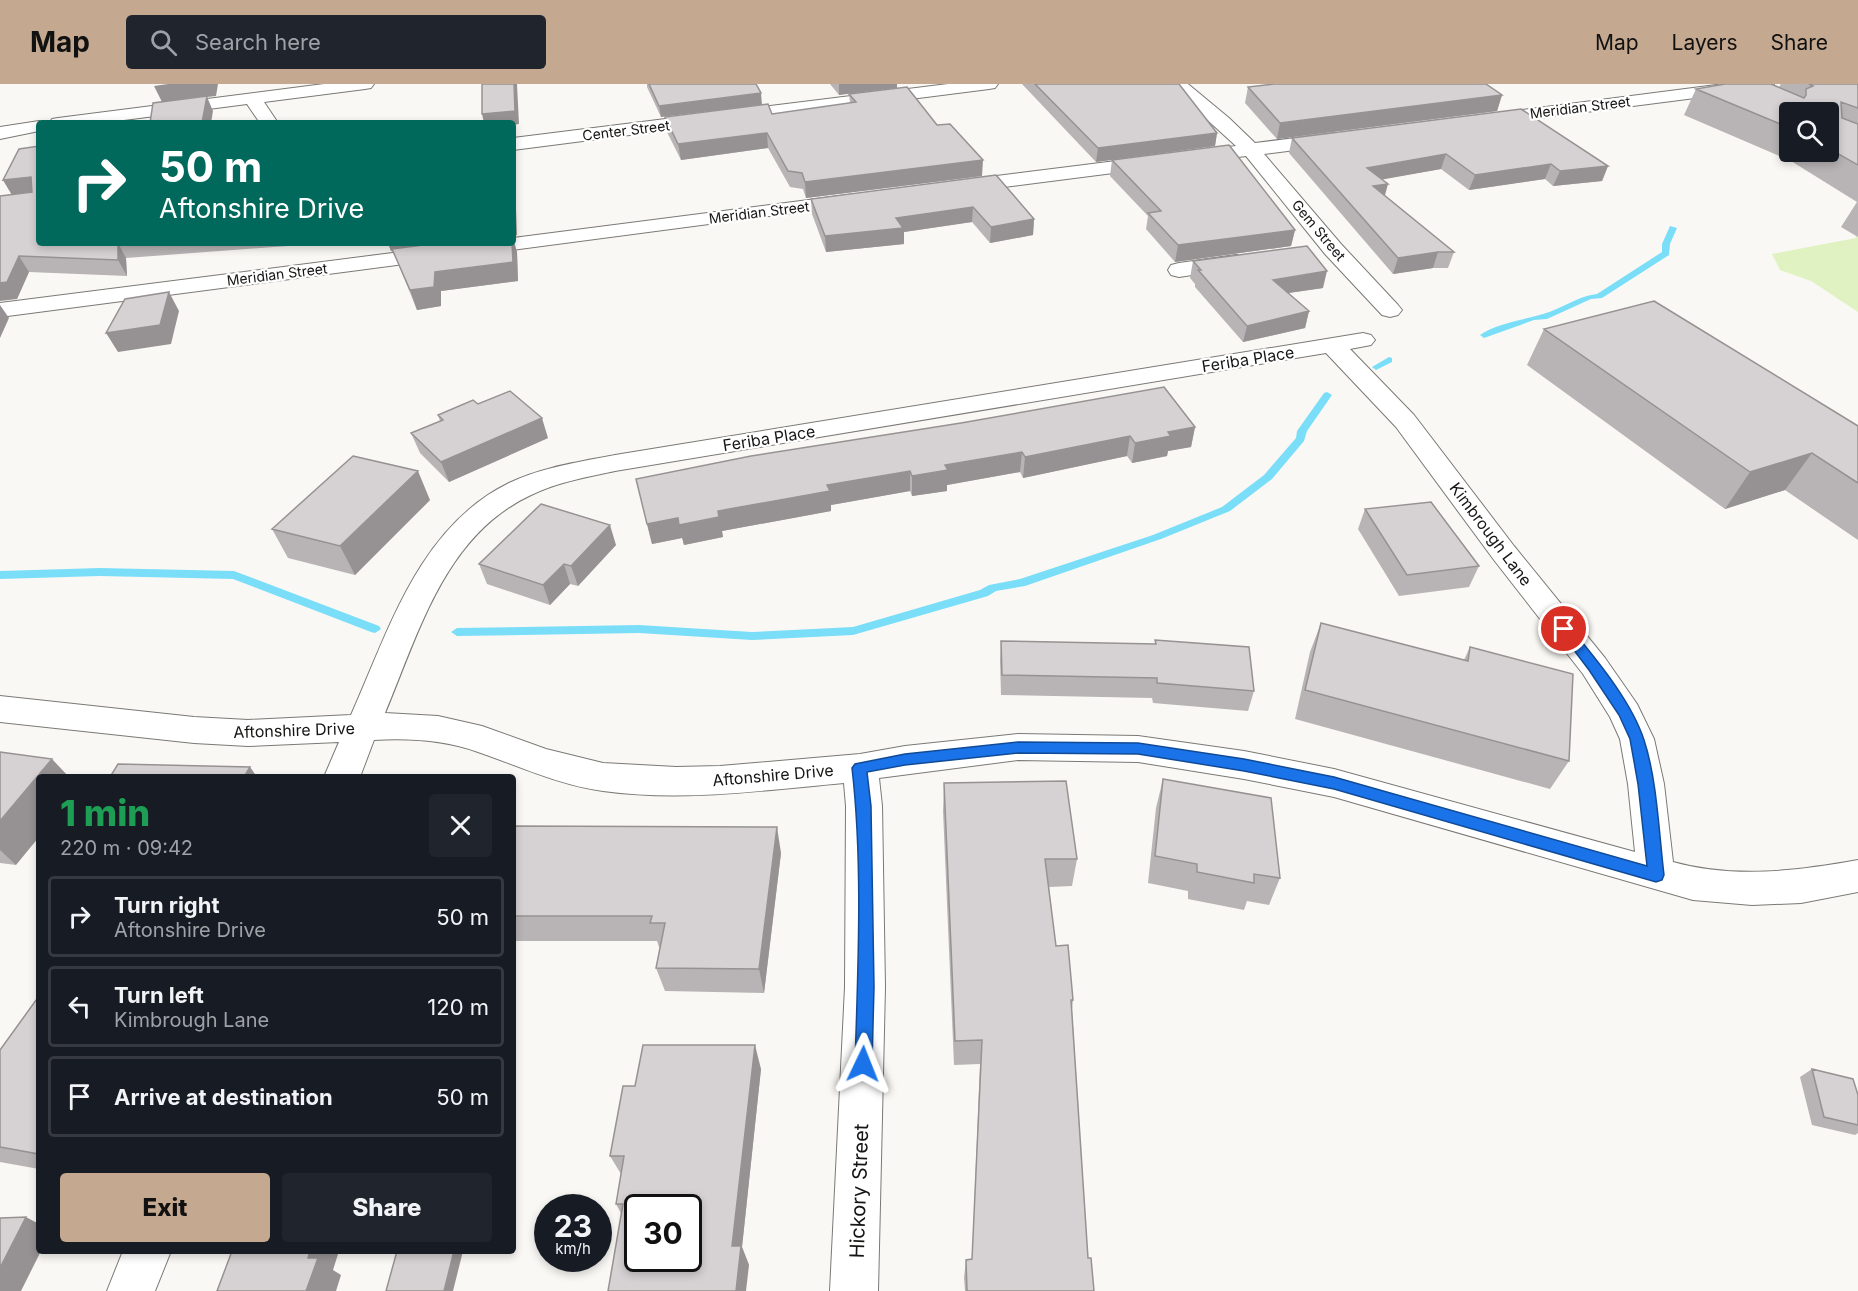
<!DOCTYPE html>
<html lang="en">
<head>
<meta charset="utf-8">
<style>
	:root { --surface:#171b24; --page:#20242c; --text:#f1f3f6; --muted:#9ea1a6; --line:#363941; --accent:#c4a890 }
	body { margin:0; font-family:Inter,sans-serif; background:var(--page); color:var(--text); height:100vh; display:flex; flex-direction:column; font-size:22px; white-space:nowrap }
	* { box-sizing:border-box; margin:0 }
	p { font-size:20px; color:var(--muted) }
	.icon { flex:none; width:33px; height:33px; fill:none; stroke:currentColor; stroke-width:2; stroke-linecap:round; stroke-linejoin:round }
	.map { position:relative; flex:1; overflow:hidden }
	.sheet { position:absolute; left:36px; top:690px; width:480px; height:480px; display:flex; flex-direction:column; background:var(--surface); border-radius:6px; box-shadow:0 3px 9px #0003 }
	.sheet>* { flex:none }
	.guide { position:absolute; left:36px; top:36px; width:480px; height:126px; border-radius:6px; box-shadow:0 3px 9px #0003; background:#00695c; color:#fff; overflow:hidden }
	.fabs { position:absolute; left:1779px; top:18px; display:grid; gap:12px }
	.fabs a { display:grid; place-items:center; width:60px; height:60px; border-radius:6px; background:var(--surface); box-shadow:0 3px 9px #0003; font-size:30px }
	.speed { position:absolute; left:534px; top:1110px; display:flex; gap:12px; font-size:30px; font-weight:700; text-align:center }
	.speed>* { display:grid; place-content:center; width:78px; height:78px; border-radius:50%; background:var(--surface); box-shadow:0 3px 9px #0003; line-height:1 }
	.speed small { font-size:15px; font-weight:400 }
	.speed .limit { border:3px solid #111; border-radius:9px; background:#fff; color:#111 }
	.pin { position:absolute; display:grid; place-items:center; width:51px; height:51px; color:#fff; margin:-26px; border:3px solid #fff; border-radius:50%; box-shadow:0 2px 6px #0007 }
	.me { position:absolute; width:66px; margin:-33px; rotate:2deg; stroke-linejoin:round; filter:drop-shadow(0 0 4px #0008) }
	.turn { display:flex; align-items:center; gap:21px; height:126px; padding:0 24px; font-size:27px }
	.turn .icon { width:78px; height:78px; stroke-width:2.5 }
	.turn b { display:block; font-size:42px; line-height:51px }
	.round { display:grid; place-items:center; flex:none; width:63px; height:63px; border-radius:6px; background:var(--page) }
	.overview { display:flex; align-items:center; justify-content:space-between; height:102px; padding:0 24px }
	h1 { font-size:36px; font-weight:800; line-height:45px; color:#1e9e55 }
	.primary-button { display:flex; gap:12px; margin-top:auto; padding:12px 24px }
	.primary-button a { flex:1; height:69px; border-radius:6px; background:var(--accent); color:#111; font-size:24px; font-weight:800; line-height:69px; text-align:center }
	.primary-button a+a { background:var(--page); color:var(--text) }
	ul { padding:0; list-style:none }
	li { display:flex; align-items:center; gap:18px; height:81px; margin:0 12px 9px; padding:0 12px; border:3px solid var(--line); border-radius:6px }
	li div { flex:1 }
	li b { display:block; font-size:22px }
	li em { font-style:normal }
	header { display:flex; align-items:center; gap:36px; box-sizing:border-box; height:84px; padding:0 30px; background:var(--accent); color:#111 }
	header strong { font-size:28px }
	nav { display:flex; gap:33px; margin-inline-start:auto; font-size:21px }
	.search { width:420px; height:54px; background:var(--page); display:flex; align-items:center; gap:15px; box-sizing:border-box; padding:0 21px; border-radius:6px; color:var(--muted); font-size:22px }
	.map>svg:first-child { display:block }
	.green { fill:#e0f2c2 }
	.lines { fill:none; stroke-linecap:round; stroke-linejoin:round }
	.stream { fill:#7adef8; fill-rule:evenodd }
	.street-casing { stroke:#7a7975; stroke-width:2 }
	.street { fill:#fff; fill-rule:evenodd }
	.wall { fill:#b8b4b5; fill-rule:evenodd }
	.shaded-wall { fill:#969293 }
	.building { fill:#d6d1d2; stroke:#969293; stroke-width:1.5; fill-rule:evenodd }
	.route { fill:#1a73e8; stroke:#114b97; stroke-width:1.5 }
	.labels { text-anchor:middle; dominant-baseline:central; stroke-width:4.5; stroke-linejoin:round; paint-order:stroke }
	.far-street-label { font-size:14px; fill:#161514; stroke:#fff }
	.street-label { font-size:16px; fill:#161514; stroke:#fff }
	.near-street-label { font-size:20px; fill:#161514; stroke:#fff }
</style>
</head>
<body>
<header>
<strong>Map</strong>
<div class="search"><svg class="icon" aria-label="search" viewBox="0 0 24 24"><circle cx="10" cy="10" r="6"/><path d="M15 15l6 6"/></svg>Search here</div>
<nav><a>Map</a><a>Layers</a><a>Share</a></nav>
</header>
<div class="map">
<svg width="1858" height="1207" viewBox="0 0 1858 1207">
	<rect width="100%" height="100%" fill="#faf8f4"/>
	<!-- green -->
	<path class="green" d="M 1855,151 L 1858,153 L 1858,228 L 1811,197 L 1780,186 L 1772,170 L 1856,154 Z"/>
	<g class="lines">
		<!-- stream -->
		<path class="stream" d="M 1670,142 L 1677,144 L 1670,160 L 1669,171 L 1602,214 L 1591,215 L 1547,235 L 1534,236 L 1484,254 L 1480,251 C 1497,239 1523,236 1543,230 C 1562,225 1577,212 1597,210 L 1662,168 L 1662,160 Z
			M 1389,273 L 1392,274 L 1392,278 L 1376,286 L 1372,283 Z
			M 1327,308 L 1332,311 L 1307,347 L 1304,357 L 1272,395 L 1230,427 L 1161,455 L 1025,502 L 996,507 L 988,512 L 853,551 L 752,556 L 639,549 L 457,552 L 451,548 L 457,544 L 639,541 L 752,548 L 853,543 L 980,506 L 989,501 L 1020,495 L 1153,451 L 1222,423 L 1264,391 L 1296,354 L 1297,347 L 1324,309 Z
			M 100,484 L 234,487 L 379,542 L 381,545 L 375,549 L 371,548 L 233,495 L 100,492 L 0,495 L 0,487 Z"/>
		<defs>
			<path id="street" d="M 324,0 L 374,0 L 371,4 L 365,5 L 264,18 L 278,39 L 260,39 L 247,20 L 101,39 L 49,39 L 52,35 L 58,34 Z
				M 948,0 L 998,0 L 995,4 L 989,5 L 513,66 L 513,54 Z
				M 1168,0 L 1188,0 L 1229,34 L 1255,59 L 1335,49 L 1342,51 L 1344,55 L 1342,59 L 1335,61 L 1264,70 L 1341,160 L 1398,221 L 1402,226 L 1398,231 L 1390,233 L 1382,231 L 1325,170 L 1246,72 L 957,109 L 950,107 L 947,103 L 950,99 L 957,97 L 1236,62 Z
				M 1724,0 L 1774,0 L 1771,4 L 1765,5 L 1484,41 L 1478,40 L 1475,36 L 1478,32 L 1484,31 Z
				M 39,37 L 46,39 L 39,39 L 39,47 L 0,55 L 0,43 Z
				M 855,110 L 862,112 L 865,116 L 862,120 L 0,233 L 0,219 L 471,159 L 513,159 L 513,154 Z
				M 1236,171 L 1244,173 L 1247,178 L 1244,183 L 1179,193 L 1171,191 L 1168,186 L 1171,181 L 1179,179 Z
				M 1363,249 L 1371,251 L 1375,256 L 1371,261 L 1350,265 L 1414,331 L 1514,462 L 1605,574 L 1637,620 L 1654,655 L 1664,700 L 1673,778 C 1734,795 1797,787 1858,776 L 1858,808 L 1801,819 L 1752,821 L 1693,816 L 1334,713 L 1244,695 L 1138,678 L 1018,676 L 879,694 L 882,722 L 885,903 L 878,1207 L 830,1207 L 845,903 L 846,722 L 844,699 C 765,706 683,718 603,707 C 559,701 519,682 478,668 C 445,656 408,654 374,656 L 360,693 L 324,693 L 339,658 L 248,662 L 194,659 L 0,638 L 0,612 L 194,633 L 248,636 L 351,631 C 389,546 419,443 509,399 C 542,383 580,378 615,371 ZM 1326,269 L 1396,343 L 1494,476 L 1583,590 L 1610,633 L 1620,655 L 1628,700 L 1635,768 L 1334,685 L 1244,667 L 1138,652 L 1018,650 L 905,662 L 860,670 L 720,682 L 676,683 L 603,679 L 546,665 L 482,642 L 438,632 L 385,629 C 419,548 445,451 531,411 C 558,398 587,393 615,387 Z
				M 123,1167 L 171,1167 L 155,1207 L 107,1207 Z"/>
		</defs>
		<!-- street casing -->
		<use href="#street" class="street-casing"/>
		<!-- street -->
		<use href="#street" class="street"/>
	</g>
	<!-- wall -->
	<path class="wall" d="M 647,0 L 756,0 L 661,33 L 647,3 Z
		M 830,0 L 897,0 L 839,11 Z
		M 1022,0 L 1179,0 L 1217,49 L 1215,62 L 1096,78 Z
		M 1781,0 L 1858,0 L 1858,153 L 1841,143 L 1857,118 L 1791,77 L 1684,31 L 1696,5 L 1779,3 ZM 1790,28 L 1828,28 L 1828,68 L 1790,68 Z
		M 1248,3 L 1502,11 L 1497,27 L 1277,55 L 1245,19 Z
		M 849,10 L 937,41 L 982,92 L 806,114 L 803,105 L 790,103 L 768,64 L 681,76 L 667,48 L 665,33 L 772,30 L 850,19 Z
		M 1292,54 L 1608,82 L 1602,97 L 1553,102 L 1545,95 L 1469,106 L 1441,85 L 1382,95 L 1385,112 L 1454,168 L 1448,184 L 1433,184 L 1393,190 L 1289,69 Z
		M 19,65 L 39,159 L 316,159 L 315,160 L 126,174 L 127,192 L 29,188 L 17,215 L 12,111 L 3,96 Z
		M 1112,76 L 1295,146 L 1291,162 L 1175,178 L 1146,145 L 1148,132 L 1110,92 Z
		M 996,91 L 1034,135 L 1033,151 L 990,159 L 972,138 L 904,148 L 904,160 L 826,168 L 812,130 L 811,115 Z
		M 388,159 L 513,159 L 517,168 L 518,197 L 441,207 L 441,222 L 417,226 L 393,167 L 391,167 Z
		M 1193,177 L 1323,204 L 1288,209 L 1309,227 L 1305,244 L 1243,258 L 1195,203 L 1195,200 L 1190,194 Z
		M 1544,245 L 1858,342 L 1858,456 L 1785,406 L 1725,425 L 1527,281 Z
		M 478,320 L 548,354 L 449,398 L 420,369 L 411,349 L 440,337 L 438,331 Z
		M 1195,343 L 1191,363 L 1168,367 L 1167,372 L 1132,379 L 1127,372 L 1023,394 L 1020,388 L 947,401 L 947,407 L 912,412 L 910,407 L 831,421 L 831,427 L 722,447 L 723,453 L 684,461 L 682,454 L 652,460 L 636,395 Z
		M 430,416 L 355,491 L 288,474 L 272,445 Z
		M 1365,425 L 1479,482 L 1469,503 L 1399,512 L 1358,445 Z
		M 616,461 L 578,502 L 570,500 L 550,521 L 487,500 L 479,480 Z
		M 1321,539 L 1464,576 L 1470,563 L 1569,677 L 1550,705 L 1295,635 L 1310,568 Z
		M 1155,556 L 1254,607 L 1248,627 L 1153,619 L 1152,614 L 1001,611 L 1000,577 L 1001,557 L 1155,560 Z
		M 0,668 L 16,781 L 0,779 Z
		M 1163,695 L 1280,794 L 1269,821 L 1247,817 L 1244,826 L 1188,815 L 1188,807 L 1148,799 L 1156,724 Z
		M 944,699 L 1077,775 L 1072,802 L 1049,803 L 1056,862 L 1073,916 L 1072,926 L 1088,1174 L 1094,1207 L 965,1207 L 964,1194 L 966,1176 L 972,1175 L 980,980 L 954,981 L 943,727 Z
		M 513,742 L 781,769 L 764,909 L 665,907 L 656,884 L 660,863 L 659,863 L 657,857 L 513,857 Z
		M 39,912 L 39,1085 L 0,1078 L 0,966 Z
		M 761,985 L 742,1163 L 749,1181 L 621,1129 L 616,1120 L 621,1090 L 610,1072 L 635,1002 Z
		M 1812,985 L 1858,1011 L 1858,1049 L 1855,1051 L 1812,1041 L 1800,993 Z"/>
	<!-- shaded-wall -->
	<path class="shaded-wall" d="M 168,0 L 218,0 L 216,12 L 207,13 L 213,27 L 211,39 L 202,39 L 162,18 L 154,2 Z
		M 514,0 L 517,0 L 519,40 L 513,41 L 513,39 L 484,39 L 482,30 Z
		M 839,0 L 897,0 L 897,4 L 839,11 Z
		M 761,9 L 762,21 L 661,33 L 659,22 Z
		M 1502,11 L 1497,27 L 1277,55 L 1280,39 Z
		M 767,49 L 768,64 L 681,76 L 678,60 Z
		M 1217,49 L 1215,62 L 1096,78 L 1098,64 Z
		M 1446,70 L 1441,85 L 1363,99 L 1367,84 Z
		M 983,76 L 982,92 L 806,114 L 805,98 Z
		M 1551,80 L 1545,95 L 1469,106 L 1475,91 Z
		M 1608,82 L 1602,97 L 1553,102 L 1560,87 Z
		M 31,93 L 39,108 L 12,111 L 3,96 Z
		M 1388,100 L 1384,115 L 1373,102 Z
		M 513,115 L 516,125 L 517,151 L 513,152 Z
		M 973,123 L 972,138 L 904,148 L 904,160 L 826,168 L 825,152 L 896,134 Z
		M 1034,135 L 1033,151 L 990,159 L 991,143 Z
		M 1295,146 L 1291,162 L 1175,178 L 1178,161 Z
		M 513,154 L 517,168 L 518,197 L 441,207 L 441,222 L 417,226 L 410,206 L 435,188 L 513,159 Z
		M 118,159 L 126,174 L 127,192 L 118,176 Z
		M 388,159 L 455,159 L 391,167 Z
		M 1438,168 L 1433,184 L 1393,190 L 1398,174 Z
		M 19,172 L 29,188 L 17,215 L 0,217 L 0,199 Z
		M 1327,187 L 1323,204 L 1269,212 L 1273,196 Z
		M 169,208 L 179,227 L 171,260 L 118,268 L 106,249 Z
		M 0,221 L 9,234 L 0,254 Z
		M 1309,227 L 1305,244 L 1243,258 L 1247,242 Z
		M 542,334 L 548,354 L 449,398 L 441,378 Z
		M 1195,343 L 1191,363 L 1168,367 L 1167,372 L 1132,379 L 1135,359 L 1168,348 Z
		M 1130,352 L 1127,372 L 1023,394 L 1025,373 Z
		M 1022,368 L 1020,388 L 947,401 L 947,407 L 912,412 L 912,392 L 945,381 Z
		M 1812,369 L 1785,406 L 1725,425 L 1750,388 Z
		M 418,387 L 430,416 L 355,491 L 340,462 Z
		M 910,387 L 910,407 L 831,421 L 831,427 L 722,447 L 723,453 L 684,461 L 679,441 L 718,427 L 827,401 Z
		M 678,434 L 682,454 L 652,460 L 647,440 Z
		M 610,441 L 616,461 L 578,502 L 571,482 Z
		M 564,480 L 570,500 L 550,521 L 543,501 Z
		M 52,675 L 69,693 L 39,693 L 39,753 L 16,781 L 0,766 L 0,737 Z
		M 250,683 L 257,693 L 244,693 Z
		M 777,743 L 781,769 L 764,909 L 759,885 Z
		M 755,961 L 761,985 L 742,1163 L 749,1181 L 746,1207 L 736,1207 L 732,1162 Z
		M 26,1133 L 39,1140 L 39,1167 L 41,1167 L 21,1207 L 0,1207 L 0,1184 Z
		M 310,1167 L 339,1167 L 333,1186 L 341,1191 L 336,1207 L 306,1207 L 308,1174 Z
		M 454,1167 L 463,1167 L 453,1207 L 444,1207 Z"/>
	<!-- building -->
	<path class="building" d="M 482,0 L 514,0 L 515,27 L 482,30 Z
		M 649,0 L 756,0 L 761,9 L 659,22 Z
		M 1035,0 L 1179,0 L 1217,49 L 1098,64 Z
		M 1274,0 L 1486,0 L 1502,11 L 1280,39 L 1248,3 Z
		M 1725,0 L 1771,0 L 1804,14 L 1806,11 L 1806,5 L 1813,2 L 1809,0 L 1858,0 L 1858,24 L 1841,18 L 1842,34 L 1858,40 L 1858,81 L 1828,64 L 1828,28 L 1790,28 L 1790,44 L 1696,5 Z
		M 907,3 L 937,41 L 950,40 L 983,76 L 805,98 L 802,89 L 788,87 L 767,49 L 678,60 L 665,33 L 768,20 L 772,30 L 856,18 L 849,10 Z
		M 207,12 L 202,39 L 150,39 L 153,19 Z
		M 1521,25 L 1608,82 L 1560,87 L 1551,80 L 1475,91 L 1446,70 L 1367,84 L 1388,100 L 1373,102 L 1454,168 L 1438,168 L 1398,174 L 1292,54 Z
		M 1229,61 L 1295,146 L 1178,161 L 1148,129 L 1161,127 L 1112,76 Z
		M 39,62 L 39,159 L 118,159 L 118,176 L 19,172 L 7,198 L 0,199 L 0,112 L 32,108 L 31,93 L 3,96 L 19,65 Z
		M 996,91 L 1034,135 L 991,143 L 973,123 L 896,134 L 903,144 L 825,152 L 811,115 Z
		M 439,159 L 512,159 L 513,178 L 435,188 L 434,203 L 410,206 L 392,165 Z
		M 1307,162 L 1327,187 L 1273,196 L 1309,227 L 1247,242 L 1198,186 L 1201,186 L 1193,177 Z
		M 169,208 L 160,241 L 106,249 L 125,215 Z
		M 1654,217 L 1858,342 L 1858,399 L 1812,369 L 1750,388 L 1544,245 Z
		M 1164,303 L 1195,343 L 1168,348 L 1171,352 L 1135,359 L 1130,352 L 1025,373 L 1022,368 L 945,381 L 948,386 L 912,392 L 910,387 L 827,401 L 830,407 L 718,427 L 719,433 L 679,441 L 678,434 L 647,440 L 636,395 L 751,372 L 961,339 Z
		M 510,307 L 542,334 L 441,378 L 411,349 L 443,336 L 438,331 L 473,316 L 478,320 Z
		M 353,372 L 418,387 L 340,462 L 272,445 Z
		M 1431,418 L 1479,482 L 1407,491 L 1365,425 Z
		M 541,420 L 610,441 L 571,482 L 564,480 L 543,501 L 479,480 Z
		M 1321,539 L 1468,577 L 1470,563 L 1573,590 L 1569,677 L 1305,606 Z
		M 1155,556 L 1249,563 L 1254,607 L 1157,599 L 1157,594 L 1002,591 L 1001,557 L 1156,560 Z
		M 0,668 L 52,675 L 0,737 Z
		M 118,680 L 250,683 L 244,693 L 110,693 Z
		M 1163,695 L 1271,714 L 1280,794 L 1254,790 L 1254,799 L 1197,788 L 1197,780 L 1155,772 Z
		M 1066,697 L 1077,775 L 1045,775 L 1056,862 L 1068,861 L 1073,916 L 1071,916 L 1088,1174 L 1091,1174 L 1094,1207 L 967,1207 L 966,1176 L 972,1175 L 982,956 L 955,957 L 944,699 Z
		M 513,742 L 777,743 L 759,885 L 656,884 L 665,839 L 650,839 L 652,832 L 513,832 Z
		M 39,912 L 39,1070 L 0,1063 L 0,966 Z
		M 643,961 L 755,961 L 732,1162 L 741,1162 L 736,1207 L 608,1207 L 623,1120 L 616,1120 L 624,1072 L 610,1072 L 623,1002 L 635,1002 ZM 638,1124 L 688,1124 L 688,1174 L 638,1174 Z
		M 1812,985 L 1853,995 L 1858,1011 L 1858,1041 L 1824,1033 Z
		M 26,1133 L 0,1184 L 0,1134 Z
		M 232,1167 L 310,1167 L 308,1174 L 318,1174 L 306,1207 L 217,1207 Z
		M 397,1167 L 454,1167 L 444,1207 L 386,1207 Z"/>
	<!-- route -->
	<path class="route" d="M 1564,540 L 1569,542 C 1595,574 1631,616 1644,656 C 1657,695 1659,750 1664,791 L 1662,796 L 1656,798 L 1334,705 L 1244,687 L 1138,670 L 1018,669 L 905,681 L 867,688 L 871,722 L 874,903 L 872,980 L 870,986 L 863,988 L 857,986 L 855,980 C 858,884 863,779 852,684 L 855,680 L 905,670 L 1018,658 L 1138,659 L 1244,675 L 1334,693 L 1647,782 L 1638,700 L 1630,655 L 1619,631 L 1589,586 L 1558,545 Z"/>
	<g class="labels">
		<!-- far-street labels -->
		<g class="far-street-label">
			<text transform="translate(1580 23) rotate(-7)">Meridian Street</text>
			<text transform="translate(626 46) rotate(-7)">Center Street</text>
			<text transform="translate(759 128) rotate(-7)">Meridian Street</text>
			<text transform="translate(1319 146) rotate(50)">Gem Street</text>
			<text transform="translate(277 190) rotate(-7)">Meridian Street</text>
		</g>
		<!-- street labels -->
		<g class="street-label">
			<text transform="translate(1248 275) rotate(-9)">Feriba Place</text>
			<text transform="translate(769 354) rotate(-9)">Feriba Place</text>
			<text transform="translate(1491 450) rotate(53)">Kimbrough Lane</text>
			<text transform="translate(294 646) rotate(-2)">Aftonshire Drive</text>
			<text transform="translate(773 691) rotate(-5)">Aftonshire Drive</text>
		</g>
		<!-- near-street labels -->
		<g class="near-street-label">
			<text transform="translate(859 1107) rotate(-88)">Hickory Street</text>
		</g>
	</g>
</svg>
<div class="fabs">
<a><svg class="icon" aria-label="search" viewBox="0 0 24 24"><circle cx="10" cy="10" r="6"/><path d="M15 15l6 6"/></svg></a>
</div>
<div class="speed"><div>23<small>km/h</small></div><div class="limit">30</div></div>
<div class="pin" style="left:1564px;top:545px;background:#d93025"><svg class="icon" aria-label="arrive" viewBox="0 0 24 24"><path d="M6 21V4h12l-3 4 3 4H6"/></svg></div>
<svg class="me" style="left:863px;top:980px" viewBox="-20 -20 40 40"><path d="M0-17L14 15 0 8-14 15z" fill="#1a73e8" stroke="#fff" stroke-width="4"/></svg>
<div class="guide">
<div class="turn"><svg class="icon" aria-label="right" viewBox="0 0 24 24"><path d="M7 20v-9h11M14 6l5 5-5 5"/></svg><div><b>50 m</b>Aftonshire Drive</div></div>
</div>
<section class="sheet">
<div class="overview"><div><h1>1 min</h1><p>220 m · 09:42</p></div><a class="round"><svg class="icon" aria-label="close" viewBox="0 0 24 24"><path d="M6 6l12 12M18 6L6 18"/></svg></a></div>
<ul>
<li><svg class="icon" aria-label="right" viewBox="0 0 24 24"><path d="M7 20v-9h11M14 6l5 5-5 5"/></svg><div><b>Turn right</b><p>Aftonshire Drive</p></div><em>50 m</em></li>
<li><svg class="icon" aria-label="left" viewBox="0 0 24 24"><path d="M17 20v-9H6M10 6l-5 5 5 5"/></svg><div><b>Turn left</b><p>Kimbrough Lane</p></div><em>120 m</em></li>
<li><svg class="icon" aria-label="arrive" viewBox="0 0 24 24"><path d="M6 21V4h12l-3 4 3 4H6"/></svg><div><b>Arrive at destination</b></div><em>50 m</em></li>
</ul>
<div class="primary-button"><a>Exit</a><a>Share</a></div>
</section>
</div>
</body>
</html>
